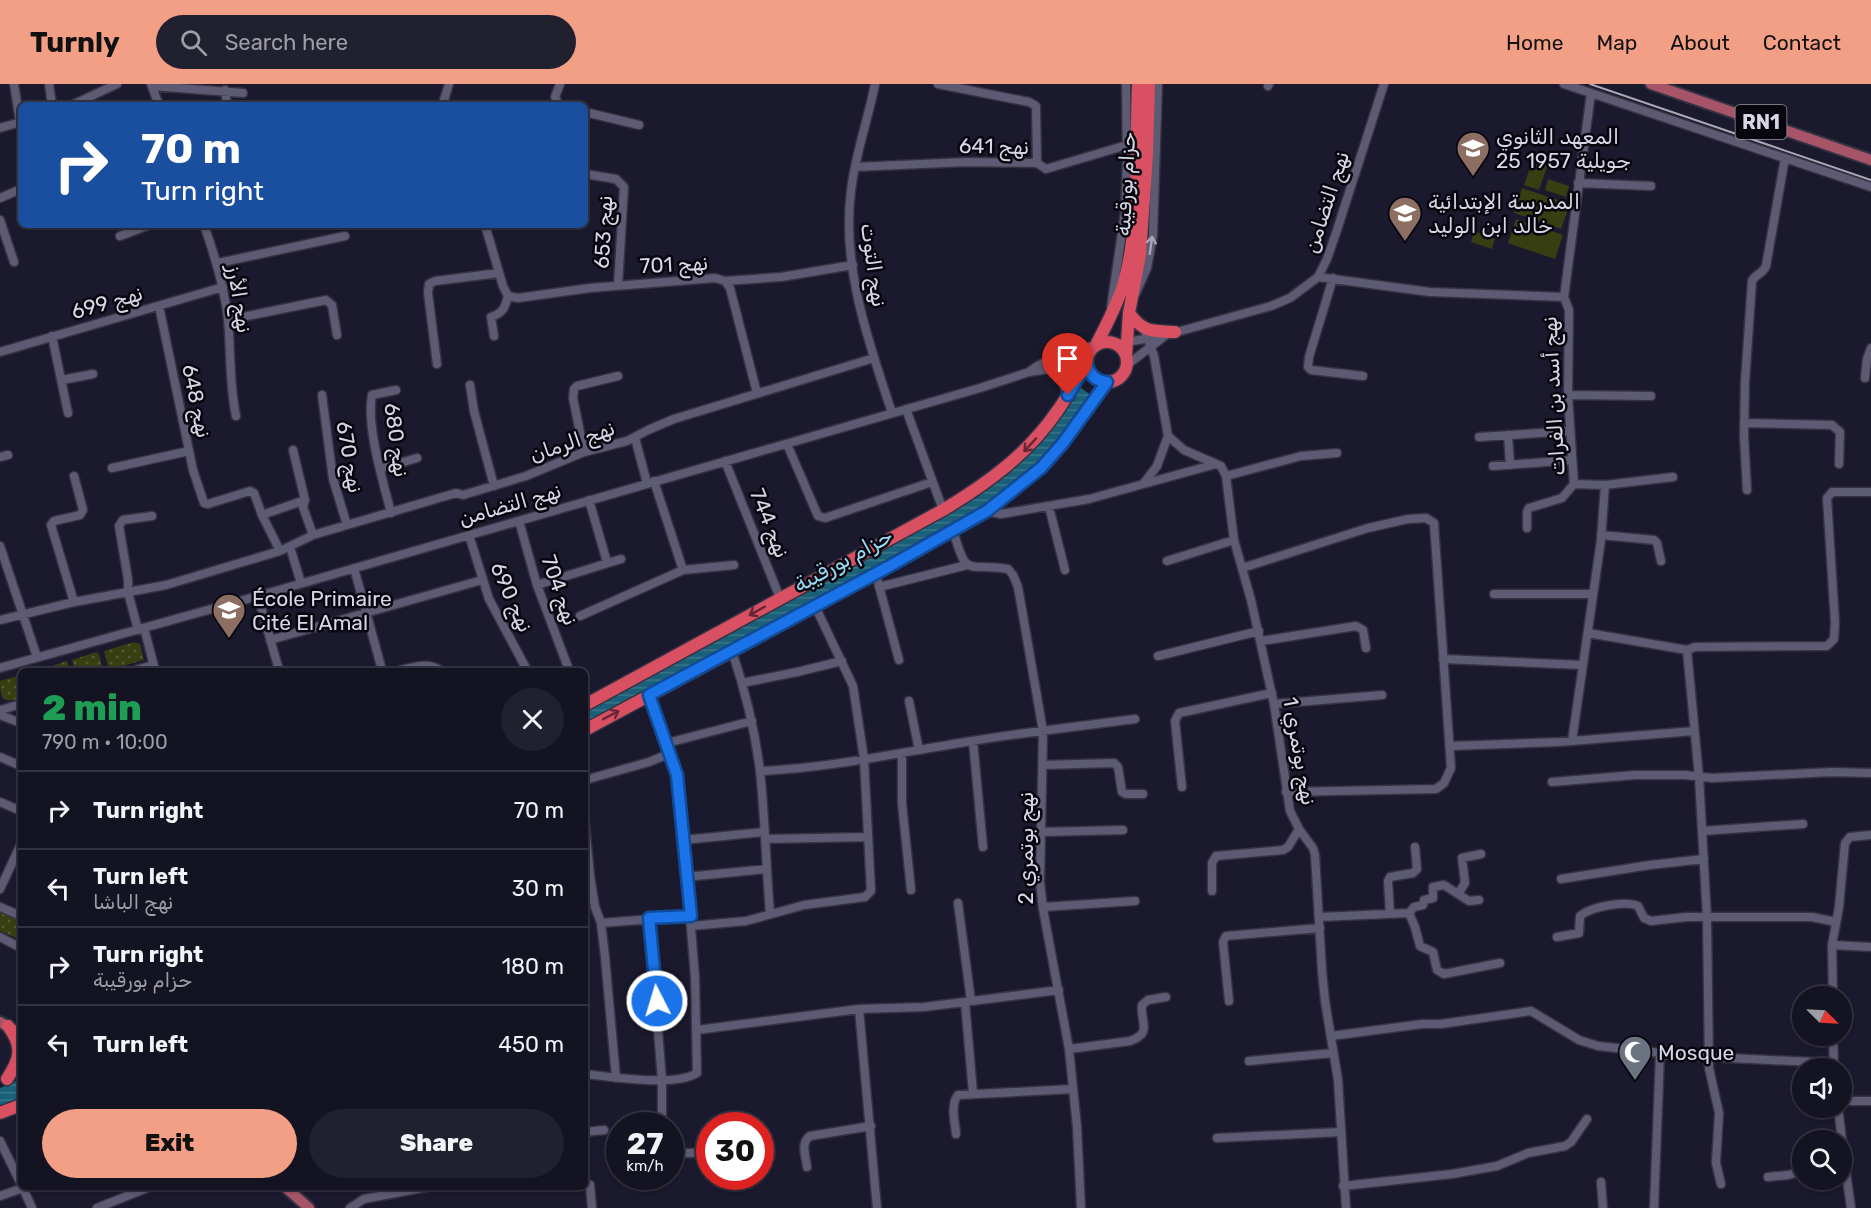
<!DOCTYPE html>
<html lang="en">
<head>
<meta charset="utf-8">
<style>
	:root { --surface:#141322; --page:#21202f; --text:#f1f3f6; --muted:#9d9ea5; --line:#333240; --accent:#f39f85 }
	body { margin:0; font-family:Rubik,Vazirmatn,sans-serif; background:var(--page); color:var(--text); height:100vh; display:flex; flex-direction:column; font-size:22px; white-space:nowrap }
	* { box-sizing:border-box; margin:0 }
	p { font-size:20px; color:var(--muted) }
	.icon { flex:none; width:33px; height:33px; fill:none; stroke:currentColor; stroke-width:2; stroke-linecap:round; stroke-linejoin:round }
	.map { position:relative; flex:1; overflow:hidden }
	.panel { position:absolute; left:18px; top:584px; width:570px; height:522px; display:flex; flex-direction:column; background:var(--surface); border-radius:9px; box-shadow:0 2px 4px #0004,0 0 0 2px var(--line) }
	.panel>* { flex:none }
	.hud { position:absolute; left:18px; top:18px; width:570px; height:126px; border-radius:9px; box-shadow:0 2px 4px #0004,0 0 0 2px var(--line); background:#1a4fa0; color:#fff; overflow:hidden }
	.needle { width:39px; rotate:114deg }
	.controls { position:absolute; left:1792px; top:902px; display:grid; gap:12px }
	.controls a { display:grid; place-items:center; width:60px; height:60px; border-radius:50%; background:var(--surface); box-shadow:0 2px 4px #0004,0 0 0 2px var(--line); font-size:30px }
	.speed { position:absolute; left:606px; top:1028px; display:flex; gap:12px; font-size:30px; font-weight:700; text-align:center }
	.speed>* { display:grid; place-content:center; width:78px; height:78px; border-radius:50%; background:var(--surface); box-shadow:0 2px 4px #0004,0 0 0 2px var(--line); line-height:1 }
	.speed small { font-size:15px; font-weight:400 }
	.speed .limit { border:9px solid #d22; background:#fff; color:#111 }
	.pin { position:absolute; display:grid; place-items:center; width:51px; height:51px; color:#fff; margin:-62px -26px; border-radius:50% 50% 50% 0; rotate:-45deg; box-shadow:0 0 6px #0007 }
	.pin .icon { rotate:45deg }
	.me { position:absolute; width:66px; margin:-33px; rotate:355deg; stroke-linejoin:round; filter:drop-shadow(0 0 4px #0008) }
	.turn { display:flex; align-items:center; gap:21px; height:126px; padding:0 24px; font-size:27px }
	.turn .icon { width:78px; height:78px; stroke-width:2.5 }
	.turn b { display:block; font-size:42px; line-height:51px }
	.round { display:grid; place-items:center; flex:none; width:63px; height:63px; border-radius:32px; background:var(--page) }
	.summary { display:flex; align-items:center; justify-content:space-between; height:102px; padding:0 24px }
	h1 { font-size:36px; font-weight:800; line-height:45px; color:#1e9e55 }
	.cta { display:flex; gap:12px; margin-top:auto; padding:12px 24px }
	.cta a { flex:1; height:69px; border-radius:36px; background:var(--accent); color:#111; font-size:24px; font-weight:800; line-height:69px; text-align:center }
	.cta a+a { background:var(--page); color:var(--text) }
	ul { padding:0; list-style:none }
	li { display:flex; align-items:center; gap:18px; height:78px; padding:0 24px; border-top:2px solid var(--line) }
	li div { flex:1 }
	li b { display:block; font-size:22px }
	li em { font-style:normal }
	header { display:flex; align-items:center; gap:36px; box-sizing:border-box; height:84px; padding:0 30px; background:var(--accent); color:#111 }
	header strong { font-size:28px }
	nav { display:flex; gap:33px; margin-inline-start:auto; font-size:21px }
	.search { width:420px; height:54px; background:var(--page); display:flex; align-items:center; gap:15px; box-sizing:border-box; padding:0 21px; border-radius:33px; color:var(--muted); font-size:22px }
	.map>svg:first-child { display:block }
	.grass { fill:#373f12 }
	.garden { fill:url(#garden-dots) }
	.water { fill:url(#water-rules) }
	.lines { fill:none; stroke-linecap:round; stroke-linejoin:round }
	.minor-casing { stroke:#353243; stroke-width:11 }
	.major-casing { stroke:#353243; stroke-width:14 }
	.highway-casing { stroke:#353243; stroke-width:15 }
	.minor { stroke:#5d5b73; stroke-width:8 }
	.major { stroke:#a75469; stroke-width:10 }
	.highway { stroke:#d95062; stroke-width:12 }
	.rail { stroke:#a9a8b7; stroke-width:2 }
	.oneway { stroke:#a6a5b7 }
	.oneway2 { stroke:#652734 }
	.route-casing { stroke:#114b97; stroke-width:15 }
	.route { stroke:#1a73e8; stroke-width:10 }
	.labels { text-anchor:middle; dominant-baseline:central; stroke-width:5; stroke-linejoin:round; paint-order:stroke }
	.shield { fill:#07060e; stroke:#9998a4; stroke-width:1.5 }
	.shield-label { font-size:20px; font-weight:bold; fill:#d7d6e4 }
	.poi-label { font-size:21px; fill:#d7d6e4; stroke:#07060e; text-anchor:start }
	.street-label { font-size:21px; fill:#d7d6e4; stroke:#07060e }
	.water-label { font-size:22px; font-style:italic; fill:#97d9f3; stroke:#07060e }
</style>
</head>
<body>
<header>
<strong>Turnly</strong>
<div class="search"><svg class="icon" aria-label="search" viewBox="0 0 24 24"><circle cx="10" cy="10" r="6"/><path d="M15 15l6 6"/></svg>Search here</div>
<nav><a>Home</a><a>Map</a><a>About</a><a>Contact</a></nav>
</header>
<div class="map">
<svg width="1871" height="1124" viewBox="0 0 1871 1124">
	<defs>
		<pattern id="garden-dots" width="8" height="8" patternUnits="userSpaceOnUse" patternTransform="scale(1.5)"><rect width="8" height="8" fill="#373f12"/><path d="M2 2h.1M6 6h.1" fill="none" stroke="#535a34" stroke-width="1.8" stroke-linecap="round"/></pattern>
		<pattern id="water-rules" width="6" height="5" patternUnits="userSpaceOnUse" patternTransform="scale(1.5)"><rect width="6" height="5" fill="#196078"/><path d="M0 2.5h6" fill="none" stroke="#3a768b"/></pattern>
	</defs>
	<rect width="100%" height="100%" fill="#1b192d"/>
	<!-- grass -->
	<path class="grass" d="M 1533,75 L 1548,80 L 1539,106 L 1524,101 Z
		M 1548,95 L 1569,102 L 1566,113 L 1545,106 Z
		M 1522,104 L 1570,120 L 1561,145 L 1514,129 Z
		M 1516,135 L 1563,151 L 1555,175 L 1508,159 Z
		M 1474,147 L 1495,154 L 1492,165 L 1471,158 Z"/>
	<!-- garden -->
	<path class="garden" d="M 134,558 L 140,560 L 144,576 L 109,586 L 104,567 Z
		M 96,568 L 99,570 L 103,586 L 75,586 L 72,576 Z
		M 67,577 L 70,586 L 40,586 Z
		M 21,591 L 21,614 C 3,620 0,615 0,597 Z
		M 0,827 L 21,836 L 21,856 L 0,847 Z"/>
	<!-- water -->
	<path class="water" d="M 1081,304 L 1091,311 L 1044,374 L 995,416 L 833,507 L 585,640 L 585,625 L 911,447 L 1047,350 Z
		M 21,995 L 21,1015 L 0,1024 L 0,1004 Z"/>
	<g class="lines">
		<defs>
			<path id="minor" d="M 14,0 L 20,38
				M 49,0 L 52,21
				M 151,0 L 159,21
				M 875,0 C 868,36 855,71 851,107 C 841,182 869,259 892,329
				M 938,0 L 1029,18 L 1036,22 L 1037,79
				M 1564,0 L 1871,103
				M 152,2 L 243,9
				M 1268,2 L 1269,0
				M 225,6 L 227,21
				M 72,21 L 117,0
				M 445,21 L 444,16 L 449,0
				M 559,21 L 555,13 L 560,0
				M 585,28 L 639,41
				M 0,44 L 21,38
				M 855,83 L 966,78 L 1037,79 L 1046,85 L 1127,61
				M 585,90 L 616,95 L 624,103 L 618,201
				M 1578,99 L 1651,102
				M 0,114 L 21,105
				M 0,136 L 14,178
				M 204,141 C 215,172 224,202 228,235 C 231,268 229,299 236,332
				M 485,141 L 503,202 L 508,212
				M 120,152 L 149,141
				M 218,179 L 345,152
				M 1318,193 L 1430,208 L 1564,213
				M 1333,194 L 1309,273 L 1308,283 L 1311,286 L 1363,292
				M 725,197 L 781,193 L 853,181
				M 1135,211 L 1147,184 L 1153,151 L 1158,0
				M 508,212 L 518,214 L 590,204 L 715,194 L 725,197 L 730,204 L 757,309
				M 159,222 L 193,386 L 204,419 L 208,420 L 250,407 L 254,409 L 262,431
				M 1111,223 L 1125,128 L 1127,77 L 1126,0
				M 228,236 L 326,216 L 332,221 L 337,251
				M 1144,245 L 1154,272 L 1168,352 L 1184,366 L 1221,382 L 1226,392 L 1234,456 L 1251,516 L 1274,620 L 1290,727 L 1299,745 L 1313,764 L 1315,771 L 1322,887 L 1325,917 L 1338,996 L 1346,1124
				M 52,252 L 68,329
				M 494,252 L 491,233 C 503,229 505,224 508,212
				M 1116,260 L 1166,251
				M 0,268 L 223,203
				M 437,280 L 428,209 L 429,200 L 435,197 L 499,189
				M 1127,281 L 1166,251 L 1271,222 L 1290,214 L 1318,193 L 1327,175 L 1336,149 L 1384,0
				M 1030,287 C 1049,273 1073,267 1096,261
				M 1865,294 L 1867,275 L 1871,264
				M 62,296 L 93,290
				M 470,301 L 474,327 L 494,402
				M 322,311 L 333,395 L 347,441
				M 1568,311 L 1651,312
				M 906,325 L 943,426
				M 1744,339 L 1832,341 L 1840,348 L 1839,380
				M 1508,351 L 1510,381
				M 1479,353 L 1570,347
				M 635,354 L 647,399
				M 787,360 L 818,432 L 825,434 L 932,398
				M 293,366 L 305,416 L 303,423 L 313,451
				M 584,368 L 573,314 L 574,305 L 577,302 L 618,292
				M 0,373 L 8,371
				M 725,377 L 780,514
				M 1493,382 L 1572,376
				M 112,384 L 189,367
				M 380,385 L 417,374
				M 1226,392 L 1301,372 L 1337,369
				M 654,397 L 683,486
				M 1144,399 L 1157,382 L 1168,352
				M 1605,401 L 1673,393
				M 1747,406 L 1744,352 L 1745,298 L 1752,197 C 1755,190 1763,190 1766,182 L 1785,74
				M 589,416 L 607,478
				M 1049,423 L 1065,486
				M 987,427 L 1001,430 L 1089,415 L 1216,380
				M 391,429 C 383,397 366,342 372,311 L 396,306
				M 519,437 L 537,501 L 569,586
				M 1527,444 L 1527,428 L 1529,424 L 1562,414 L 1574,400
				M 953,446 C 967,496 966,478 1008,485 L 1013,491 L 1018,503 L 1043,647 L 1040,798 L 1043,825 L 1069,965 L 1077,1043 L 1081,1124
				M 469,451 L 489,515 L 527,586
				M 1601,451 L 1654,456 L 1657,459 L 1661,477
				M 0,462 L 37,573
				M 290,463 L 301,499
				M 280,467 L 262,431 L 305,416
				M 1167,477 L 1234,456
				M 354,484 L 382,586
				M 1242,484 L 1368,444 L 1408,435 L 1426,434 L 1434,439 L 1451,684 L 1444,699 L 1436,705 L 1286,708
				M 878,498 L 899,576
				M 537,501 L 621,475
				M 879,503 L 967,481
				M 1494,510 L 1593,510
				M 258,512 L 279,586
				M 74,518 L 51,441 L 54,437 L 80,431 L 83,426 L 74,392
				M 580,532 L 683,486 L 734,481
				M 0,536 L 74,518 L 166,501 L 280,467 L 313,451 L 456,409 L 463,411 L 526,392 L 584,368 L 627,357 L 648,346 L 674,335 L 874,274
				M 144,544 L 155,586
				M 138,546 L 128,508 L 128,495 L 119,442 L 123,436 L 152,432
				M 1588,549 L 1687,566 L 1695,563 L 1827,562 L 1834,555 L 1835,538 L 1827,414 L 1832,408 L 1871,408
				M 270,556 L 482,496
				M 1261,557 L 1356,542 L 1363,546 L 1366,564
				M 1687,566 L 1699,693 L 1707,834 L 1709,984 L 1719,1029 L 1716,1079 L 1721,1100
				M 732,567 C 745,606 755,646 760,687 C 765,734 766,782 770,829
				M 1158,572 L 1259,547
				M 1443,575 L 1582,581
				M 0,584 L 258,512 L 980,304 L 1029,288 L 1055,284 L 1067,283 L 1092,291
				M 136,586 L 153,581
				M 401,586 C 415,583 427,578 440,586
				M 742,599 L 797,588 L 842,577
				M 909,617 L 919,666
				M 1274,620 L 1382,611
				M 1,626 L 21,620
				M 0,631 L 21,639
				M 973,657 L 983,763
				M 1572,657 L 1601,456 L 1605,401 L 1574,400 L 1568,311 L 1569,226 L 1564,213 L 1591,9
				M 667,659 L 752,637
				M 1450,662 L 1559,658 L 1694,647
				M 902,669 L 902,720 L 911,806
				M 0,673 L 21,682
				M 1043,681 L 1114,679 L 1118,683 L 1122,708 L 1126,710 L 1143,710
				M 760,687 C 831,684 902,668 972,657 C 1026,648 1081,642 1135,635
				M 585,696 L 649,678 L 671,669
				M 1552,698 L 1635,691 L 1685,691 L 1712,694 L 1832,688 L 1871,689
				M 1182,703 L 1175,637 L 1179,629 L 1272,609
				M 0,718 L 21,727
				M 585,740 L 590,792 L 595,823 L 601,839 L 605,873 L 616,994
				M 1702,747 L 1803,740
				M 1041,748 L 1123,746
				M 765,755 L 868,753
				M 683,756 L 764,748
				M 686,793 L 766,785
				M 1561,795 L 1650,781 L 1704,775
				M 0,805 L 21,760
				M 1212,807 L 1212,779 L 1216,772 L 1283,766 L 1288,763 L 1299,745
				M 1458,810 L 1465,799 L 1462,774 L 1481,770
				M 958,819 L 971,917
				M 0,823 L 21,832
				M 1043,823 L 1135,817
				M 1390,829 L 1388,797 L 1390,793 L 1413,789 L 1417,785 L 1415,763
				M 1409,829 L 1414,823 L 1423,821 L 1424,816 L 1433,814 L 1433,803 L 1444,801 L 1469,817 L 1479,816
				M 1320,833 L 1409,829 L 1415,843 L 1420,862 L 1433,868 L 1437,886 L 1444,890 L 1500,879
				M 649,834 L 662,996 L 662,1041
				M 601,839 L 691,832
				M 691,842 L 746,837 L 804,821 L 865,813 L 871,807 L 864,675 L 853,602 L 815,522
				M 0,853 L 21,864
				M 1557,853 L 1579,849 L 1580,832 C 1590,823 1626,816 1638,822 L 1644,834 L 1651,837 L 1686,833 L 1812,833 L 1836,838
				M 1832,861 L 1871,863
				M 1833,912 L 1832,861 L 1839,823 L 1845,759 L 1850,753 L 1871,751
				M 1229,917 L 1223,858 L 1226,852 L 1320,844
				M 965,918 L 973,1009
				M 859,925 L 877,1124
				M 697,946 L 859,925 L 924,923 L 1059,906
				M 1833,951 L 1834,984
				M 1331,952 L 1422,940 L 1441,940 L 1531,927 L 1579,956 L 1598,962 L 1688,972 L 1834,979
				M 1069,965 L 1130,957 C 1153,949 1140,938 1142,921 L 1148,916 L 1166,913
				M 1249,977 L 1333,969
				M 585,990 C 611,993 676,1003 697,989 L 695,893 L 680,711 L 671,669 L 649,611
				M 1842,1017 L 1871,1017
				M 1838,1023 L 1842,1056
				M 585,1048 L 604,1046
				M 956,1050 C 955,1038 950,1021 958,1011 L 1073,1005
				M 1217,1054 L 1341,1048
				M 0,1057 L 21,1100
				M 1842,1060 L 1851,1124
				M 670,1070 L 710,1068
				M 807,1083 C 806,1073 800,1059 810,1052 L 871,1042
				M 1768,1093 L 1788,1091 L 1803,1087
				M 1601,1098 L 1603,1124
				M 590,1101 L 592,1124
				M 22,1102 L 32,1124
				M 1343,1102 L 1452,1090 L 1497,1082 L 1528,1069 L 1565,1062 L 1571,1058 L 1587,1035
				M 0,1112 L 23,1104
				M 97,1124 L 152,1102
				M 350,1124 L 364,1115 L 432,1102
				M 1654,1124 L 1660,969"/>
			<path id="major" d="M 1651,0 L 1871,76
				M 0,938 L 21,950
				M 284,1102 L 309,1124"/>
			<path id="highway" d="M 1129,229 C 1144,249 1152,247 1175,248
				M1087 278a20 20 0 1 1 40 0a20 20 0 1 1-40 0Z
				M 1096,261 C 1106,242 1116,223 1123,202 C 1141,141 1135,64 1138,0
				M 1126,272 L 1129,229 L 1140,171 L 1147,70 L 1149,0
				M 1055,284 L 1065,296 L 1069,311
				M 585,621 L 943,426 C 988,399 1028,370 1058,326 C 1069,311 1077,294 1087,278
				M 585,646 L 888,483 L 987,427 L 1041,384 L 1063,359 L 1107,298
				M 7,995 C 21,974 23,962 8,942
				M 0,1029 L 21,1021"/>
		</defs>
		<!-- minor casing -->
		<use href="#minor" class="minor-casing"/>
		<!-- major casing -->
		<use href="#major" class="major-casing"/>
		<!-- highway casing -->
		<use href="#highway" class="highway-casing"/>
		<!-- minor -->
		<use href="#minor" class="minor"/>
		<!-- major -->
		<use href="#major" class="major"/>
		<!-- highway -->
		<use href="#highway" class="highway"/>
		<!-- rail -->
		<path class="rail" d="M 1590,0 L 1871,96"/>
	</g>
	<!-- one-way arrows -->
	<defs><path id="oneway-shaft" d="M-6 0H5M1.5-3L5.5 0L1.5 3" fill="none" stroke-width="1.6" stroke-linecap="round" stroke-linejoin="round" transform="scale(1.5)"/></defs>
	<use class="oneway" href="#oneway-shaft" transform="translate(1151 161) rotate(-82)"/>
	<g class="oneway2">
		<use href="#oneway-shaft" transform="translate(1030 361) rotate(133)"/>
		<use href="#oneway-shaft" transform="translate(757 527) rotate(151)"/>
		<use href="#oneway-shaft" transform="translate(611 631) rotate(-28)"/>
	</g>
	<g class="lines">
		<defs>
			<path id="route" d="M 657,917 L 649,834 L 691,832 L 677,691 L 649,611 L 888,483 L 987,427 L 1041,384 L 1063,359 L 1107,298 C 1095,297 1088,290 1087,278 L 1068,311"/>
		</defs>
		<!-- route casing -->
		<use href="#route" class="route-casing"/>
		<!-- route -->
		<use href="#route" class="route"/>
	</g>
	<!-- icons -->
	<defs>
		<symbol id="school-pin" viewBox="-11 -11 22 30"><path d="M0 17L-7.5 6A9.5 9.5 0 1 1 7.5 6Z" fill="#8d6e63" stroke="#07060e"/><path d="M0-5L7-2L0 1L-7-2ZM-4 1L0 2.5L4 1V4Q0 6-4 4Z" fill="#fff"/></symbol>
		<symbol id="mosque-pin" viewBox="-11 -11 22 30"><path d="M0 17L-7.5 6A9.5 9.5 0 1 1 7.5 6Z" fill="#6b7280" stroke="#07060e"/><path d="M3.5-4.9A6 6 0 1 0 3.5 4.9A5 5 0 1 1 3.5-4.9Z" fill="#fff"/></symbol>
	</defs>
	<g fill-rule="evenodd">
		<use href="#school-pin" x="1454" y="45" width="38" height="52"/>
		<use href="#school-pin" x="1386" y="110" width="38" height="52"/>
		<use href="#school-pin" x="210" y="507" width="38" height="52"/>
		<use href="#mosque-pin" x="1616" y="949" width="38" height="52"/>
	</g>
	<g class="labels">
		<!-- shield labels -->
		<rect class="shield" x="1735.5" y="21" width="51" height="34" rx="4.5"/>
		<g class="shield-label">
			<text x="1761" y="38">RN1</text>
		</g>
		<!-- poi labels -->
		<g class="poi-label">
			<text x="1496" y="52">المعهد الثانوي<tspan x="1496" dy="24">25 جويلية 1957</tspan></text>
			<text x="1428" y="117">المدرسة الإبتدائية<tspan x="1428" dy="24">خالد ابن الوليد</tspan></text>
			<text x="252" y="514">École Primaire<tspan x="252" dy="24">Cité El Amal</tspan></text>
			<text x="1658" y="968">Mosque</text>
		</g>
		<!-- street labels -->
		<g class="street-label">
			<text transform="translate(994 62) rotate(1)">نهج 641</text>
			<text transform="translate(1125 100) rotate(-87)">حزام بورقيبة</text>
			<text transform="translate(1326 118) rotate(-72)">نهج التضامن</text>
			<text transform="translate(603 148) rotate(-87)">نهج 653</text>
			<text transform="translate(674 180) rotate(-3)">نهج 701</text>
			<text transform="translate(874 181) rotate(82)">نهج التوت</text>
			<text transform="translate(240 215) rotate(81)">نهج الأرز</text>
			<text transform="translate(107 218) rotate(-16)">نهج 699</text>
			<text transform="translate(1553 312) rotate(-93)">نهج أسد بن الفرات</text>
			<text transform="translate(197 317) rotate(78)">نهج 648</text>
			<text transform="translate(397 356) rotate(82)">نهج 680</text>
			<text transform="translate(572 357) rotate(-19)">نهج الرمان</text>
			<text transform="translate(350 373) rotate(80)">نهج 670</text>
			<text transform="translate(510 420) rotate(-16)">نهج التضامن</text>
			<text transform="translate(770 439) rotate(68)">نهج 744</text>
			<text transform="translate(560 506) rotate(71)">نهج 704</text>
			<text transform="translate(512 513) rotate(66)">نهج 690</text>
			<text transform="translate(1300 667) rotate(80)">نهج بوتمري 1</text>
			<text transform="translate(1025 764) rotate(-90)">نهج بوتمري 2</text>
		</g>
		<!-- water labels -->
		<g class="water-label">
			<text transform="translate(843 476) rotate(-29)">حزام بورقيبة</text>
		</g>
	</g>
</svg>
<div class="controls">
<a><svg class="needle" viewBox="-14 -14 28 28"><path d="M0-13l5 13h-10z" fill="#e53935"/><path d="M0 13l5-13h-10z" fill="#9d9ea5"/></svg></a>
<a><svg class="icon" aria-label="sound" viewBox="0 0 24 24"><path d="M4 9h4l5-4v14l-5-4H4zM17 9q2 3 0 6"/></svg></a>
<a><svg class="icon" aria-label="search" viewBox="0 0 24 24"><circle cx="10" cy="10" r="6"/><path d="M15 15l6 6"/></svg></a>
</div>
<div class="speed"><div>27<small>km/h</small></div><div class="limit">30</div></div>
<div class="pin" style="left:1068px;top:311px;background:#d93025"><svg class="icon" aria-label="arrive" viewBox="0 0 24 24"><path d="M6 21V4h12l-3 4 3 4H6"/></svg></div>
<svg class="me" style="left:657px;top:917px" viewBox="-20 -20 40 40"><circle r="17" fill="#1a73e8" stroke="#fff" stroke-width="3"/><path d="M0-11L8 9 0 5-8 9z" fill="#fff"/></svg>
<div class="hud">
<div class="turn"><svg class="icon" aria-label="right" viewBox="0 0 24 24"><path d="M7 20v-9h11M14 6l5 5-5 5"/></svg><div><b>70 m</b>Turn right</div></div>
</div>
<section class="panel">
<div class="summary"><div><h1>2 min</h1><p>790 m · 10:00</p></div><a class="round"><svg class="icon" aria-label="close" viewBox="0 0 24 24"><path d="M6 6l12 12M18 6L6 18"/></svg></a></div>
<ul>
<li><svg class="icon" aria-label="right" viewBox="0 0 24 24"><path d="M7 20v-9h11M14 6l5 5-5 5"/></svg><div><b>Turn right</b></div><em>70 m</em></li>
<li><svg class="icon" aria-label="left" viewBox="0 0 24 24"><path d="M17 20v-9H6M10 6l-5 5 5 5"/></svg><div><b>Turn left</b><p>نهج الباشا</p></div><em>30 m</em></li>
<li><svg class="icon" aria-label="right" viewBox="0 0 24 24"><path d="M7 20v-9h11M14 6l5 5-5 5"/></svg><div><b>Turn right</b><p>حزام بورقيبة</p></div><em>180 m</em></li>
<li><svg class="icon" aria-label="left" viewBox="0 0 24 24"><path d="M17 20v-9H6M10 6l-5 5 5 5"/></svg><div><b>Turn left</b></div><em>450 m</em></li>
</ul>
<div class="cta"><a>Exit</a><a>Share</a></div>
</section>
</div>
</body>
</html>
